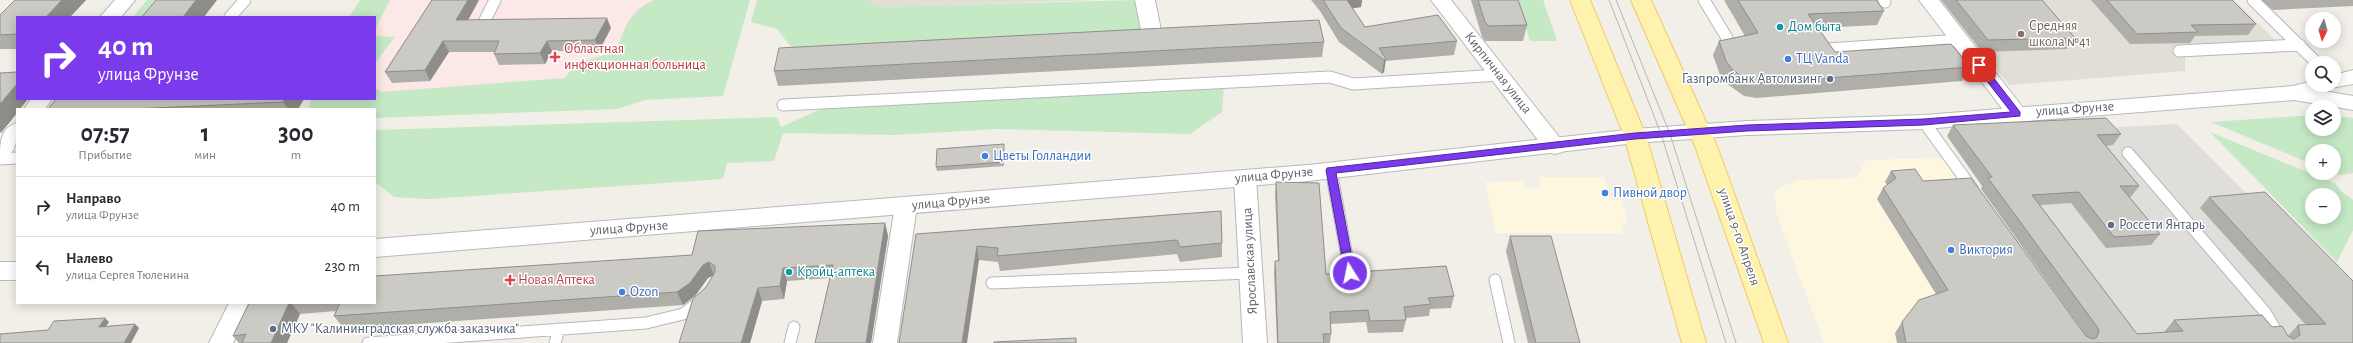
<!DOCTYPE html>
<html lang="ru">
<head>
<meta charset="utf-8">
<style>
	:root { --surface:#fff; --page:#f7f7f7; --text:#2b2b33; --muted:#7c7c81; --line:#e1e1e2 }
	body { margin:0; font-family:"Alegreya Sans",sans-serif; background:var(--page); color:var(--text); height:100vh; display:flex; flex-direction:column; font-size:15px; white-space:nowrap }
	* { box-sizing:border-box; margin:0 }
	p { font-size:13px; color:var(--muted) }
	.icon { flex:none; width:22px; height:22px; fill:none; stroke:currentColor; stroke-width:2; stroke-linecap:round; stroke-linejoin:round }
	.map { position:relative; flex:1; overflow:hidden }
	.panel { position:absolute; left:16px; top:108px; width:360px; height:196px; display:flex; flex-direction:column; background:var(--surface); border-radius:0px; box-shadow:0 2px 10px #0003 }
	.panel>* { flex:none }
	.guide { position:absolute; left:16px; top:16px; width:360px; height:84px; border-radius:0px; box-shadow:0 2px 10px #0003; background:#7c3aed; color:#fff; overflow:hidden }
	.needle { width:26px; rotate:185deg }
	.buttons { position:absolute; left:2305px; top:12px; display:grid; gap:8px }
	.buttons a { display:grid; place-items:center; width:36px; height:36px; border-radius:50%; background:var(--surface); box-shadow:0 2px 10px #0003; font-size:20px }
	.pin { position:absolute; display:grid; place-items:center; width:34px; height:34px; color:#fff; margin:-17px; border-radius:8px; box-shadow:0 2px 6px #0006 }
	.me { position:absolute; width:44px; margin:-22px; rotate:350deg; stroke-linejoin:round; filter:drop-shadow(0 0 3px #0008) }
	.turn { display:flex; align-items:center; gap:14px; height:84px; padding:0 16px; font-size:18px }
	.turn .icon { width:52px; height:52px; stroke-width:2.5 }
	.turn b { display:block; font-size:28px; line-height:34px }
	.eta { display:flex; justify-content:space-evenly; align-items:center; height:68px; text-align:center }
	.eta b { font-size:24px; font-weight:700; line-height:28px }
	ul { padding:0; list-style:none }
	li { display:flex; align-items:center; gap:12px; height:60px; padding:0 16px; border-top:1px solid var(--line) }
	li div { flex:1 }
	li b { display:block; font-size:15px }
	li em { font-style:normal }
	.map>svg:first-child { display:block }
	.commercial { fill:#fef7e0 }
	.industrial { fill:#e0deda }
	.education { fill:#e1ded6 }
	.medical { fill:#fce8e6 }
	.green { fill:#c5e8c5; fill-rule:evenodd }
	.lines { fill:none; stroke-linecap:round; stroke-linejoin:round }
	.lane-casing { stroke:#b5b8bc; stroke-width:13 }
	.street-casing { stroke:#b5b8bc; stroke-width:2 }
	.secondary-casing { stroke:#b6babf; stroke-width:2 }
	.primary-casing { stroke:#f2c960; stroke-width:2 }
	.lane { stroke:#fff; stroke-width:11 }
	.street { fill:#fff; fill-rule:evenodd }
	.secondary { fill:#fff; fill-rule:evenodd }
	.primary { fill:#fff2af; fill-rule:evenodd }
	.tram { stroke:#b6b7b8; stroke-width:1 }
	.wall { fill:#afaea9 }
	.shaded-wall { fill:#8f8d8a }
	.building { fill:#cccac5; stroke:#8f8d8a }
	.route { fill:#7c3aed; stroke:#51269a }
	.culture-dot { fill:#0f9aa8; stroke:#fff; stroke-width:1.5 }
	.education-dot { fill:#8d6e63; stroke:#fff; stroke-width:1.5 }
	.health-dot { fill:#e0444e; stroke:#fff; stroke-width:1.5 }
	.shop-dot { fill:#3f7fe0; stroke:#fff; stroke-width:1.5 }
	.service-dot { fill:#5c6f8a; stroke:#fff; stroke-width:1.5 }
	.labels { text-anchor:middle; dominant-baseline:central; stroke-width:3; stroke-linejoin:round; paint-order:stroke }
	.education-label { font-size:14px; fill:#785e54; stroke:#fff; text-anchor:start }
	.culture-label { font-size:14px; fill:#0d838f; stroke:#fff; text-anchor:start }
	.health-label { font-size:14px; fill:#be3a42; stroke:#fff; text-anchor:start }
	.shop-label { font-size:14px; fill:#366cbe; stroke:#fff; text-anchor:start }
	.street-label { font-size:14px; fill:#5f6368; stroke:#fff }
	.service-label { font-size:14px; fill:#4e5e75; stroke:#fff; text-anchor:start }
</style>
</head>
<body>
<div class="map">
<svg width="2353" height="343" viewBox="0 0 2353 343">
	<rect width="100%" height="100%" fill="#f1efe8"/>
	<!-- commercial -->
	<path class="commercial" d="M 1944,158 L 2074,343 L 1824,343 L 1776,213 L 1775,190 L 1798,180 L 1856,178 L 1866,160 Z
		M 1538,177 L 1604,177 L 1612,200 L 1621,200 L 1628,223 L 1621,223 L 1623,233 L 1496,233 L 1485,182 L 1524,181 L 1525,188 L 1542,187 Z"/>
	<!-- industrial -->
	<path class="industrial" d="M 2177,124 L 2256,203 L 2353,343 L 2096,343 L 1947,136 Z"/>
	<!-- education -->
	<path class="education" d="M 784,0 L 1100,0 L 793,10 Z
		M 1941,0 L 2234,0 L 2277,42 L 2275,53 L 2185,57 L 2185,71 L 2009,85 Z"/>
	<!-- medical -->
	<path class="medical" d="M 377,0 L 750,0 L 723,96 L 375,109 L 311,109 L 375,99 Z"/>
	<!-- green -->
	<path class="green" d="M 147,0 L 178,0 L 164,17 L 133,17 Z
		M 360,0 L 390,0 L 375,29 L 375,17 L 349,17 Z
		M 654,0 L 750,0 L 723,96 L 645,100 L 617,109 L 375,118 L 375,109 L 309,109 L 311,99 L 375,99 L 375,88 L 382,92 L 565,78 L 576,63 L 616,52 C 624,29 629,11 654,0 Z
		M 757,0 L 866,0 L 879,7 L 1138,0 L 1151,30 L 800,58 L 777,29 L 751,22 Z
		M 1517,0 L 1543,0 L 1557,41 L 1530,41 Z
		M 375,36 L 395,37 L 375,63 Z
		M 1224,86 L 1222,112 L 1190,134 L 997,129 L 893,135 L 783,133 L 774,161 L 727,163 L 723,179 L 428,199 L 394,197 L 375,182 L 375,130 L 777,117 L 781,127 L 823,108 Z
		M 2312,115 L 2312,129 L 2334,129 L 2334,116 L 2353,118 L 2353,173 L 2339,175 L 2334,173 L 2334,151 L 2312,151 L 2312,164 L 2211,122 Z
		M 2210,132 L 2336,184 L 2342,192 L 2353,200 L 2353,230 L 2337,262 ZM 2312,195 L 2334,195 L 2334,217 L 2312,217 Z"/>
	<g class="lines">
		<defs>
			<path id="lane" d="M 1704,0 L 1727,38
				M 1884,0 L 1885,2
				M 2253,0 L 2317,63
				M 230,17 L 245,0
				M 483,24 L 495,0
				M 1828,49 L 1960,40
				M 2179,51 L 2300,45
				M 783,105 L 1330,77 L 1353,84 L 1500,75
				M 1924,122 L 1973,190
				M 2128,153 L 2265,312 L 2283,343
				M 0,159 L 17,158
				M 1331,170 L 1350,273
				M 1495,280 L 1509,343
				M 992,283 L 1250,273
				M 368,343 L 646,323 L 683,314 L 701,301
				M 555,343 L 559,329
				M 790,343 L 794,327"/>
			<path id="street" d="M 1135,0 L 1155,0 L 1161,30 L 1158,34 L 1151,36 L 1144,34 L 1141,30 Z
				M 1431,0 L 1451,0 L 1563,142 L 1566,147 L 1563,152 L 1555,154 L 1547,152 Z
				M 1919,0 L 1939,0 L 2024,109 L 2028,114 L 2024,119 L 2017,121 L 2010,119 Z
				M 1245,170 L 1253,172 L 1256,178 L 1267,343 L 1243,343 L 1234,178 L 1237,172 Z
				M 906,198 L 914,200 L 917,206 L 897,343 L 873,343 L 895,206 L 898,200 Z
				M 229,303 L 253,303 L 233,343 L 209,343 Z"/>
			<path id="secondary" d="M 115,0 L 135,0 L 121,17 L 100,17 Z
				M 2353,70 L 2353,84 L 2331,88 L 2324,91 L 2353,96 L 2353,110 L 2294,100 L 1924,129 L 1747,135 L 1635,143 L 1308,181 L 375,257 L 375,239 L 1308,165 L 1635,129 L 1747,121 L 1924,115 L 2293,86 L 2312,81 L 2312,85 L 2334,85 L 2334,75 Z
				M 31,99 L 52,99 L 45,109 L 24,109 Z
				M 17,123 C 17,139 18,154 0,160 C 0,143 0,128 17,123 Z
				M 0,262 L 17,262 L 17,280 L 0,280 Z"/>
			<path id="primary" d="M 1570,0 L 1590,0 L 1646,136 L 1706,343 L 1682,343 L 1624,136 Z
				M 1631,0 L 1651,0 L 1717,146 L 1788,343 L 1764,343 L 1695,146 Z"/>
		</defs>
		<!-- lane casing -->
		<use href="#lane" class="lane-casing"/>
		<!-- street casing -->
		<use href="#street" class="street-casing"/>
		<!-- secondary casing -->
		<use href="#secondary" class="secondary-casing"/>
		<!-- primary casing -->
		<use href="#primary" class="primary-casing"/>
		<!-- lane -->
		<use href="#lane" class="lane"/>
		<!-- street -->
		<use href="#street" class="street"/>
		<!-- secondary -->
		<use href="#secondary" class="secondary"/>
		<!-- primary -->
		<use href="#primary" class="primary"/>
		<!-- tram -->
		<path class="tram" d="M 1609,0 L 1661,134 L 1726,343
			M 1616,0 L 1670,134 L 1736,343"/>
	</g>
	<!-- wall -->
	<path class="wall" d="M 86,0 L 70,17 L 17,17 L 17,49 L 0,49 L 0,15 Z
		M 432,0 L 479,0 L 468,20 L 611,28 L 599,51 L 552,51 L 545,64 L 499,65 L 494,54 L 495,52 L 449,52 L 430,81 L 392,83 L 385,72 Z
		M 1311,0 L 1362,0 L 1361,7 L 1352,8 L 1365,27 L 1457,41 L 1454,55 L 1385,61 L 1384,72 L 1382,74 L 1339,42 L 1320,11 Z
		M 1471,0 L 1518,0 L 1527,25 L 1523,41 L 1485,41 L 1482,37 Z
		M 1724,0 L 1876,0 L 1884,11 L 1877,25 L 1818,28 L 1835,52 L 1970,67 L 1962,81 L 1757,98 L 1744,96 L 1726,83 L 1720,75 L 1713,55 L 1719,41 L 1745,36 Z
		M 1941,0 L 2042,0 L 2075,38 L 2067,49 L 1982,52 Z
		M 2091,0 L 2232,0 L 2256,24 L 2248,35 L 2195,36 L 2190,43 L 2130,44 Z
		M 2261,0 L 2353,0 L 2353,6 L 2273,10 Z
		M 1324,42 L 1322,57 L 778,86 L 774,71 Z
		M 56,99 L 304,99 L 298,109 L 48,109 Z
		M 1953,125 L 2121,134 L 2113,145 L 2106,146 L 2139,186 L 2131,197 L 2129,197 L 2160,234 L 2151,245 L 2106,248 L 2071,203 L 2040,205 L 2137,334 L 2165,332 L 2165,331 L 2174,320 L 2272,327 L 2288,336 L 2298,325 L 2306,325 L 2200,208 L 2209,197 L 2353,343 L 1897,343 L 1895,333 L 1902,322 L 1936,294 L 1877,199 L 1883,188 L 1887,185 L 1885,182 L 1891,171 L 1923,181 L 2087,337 L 1981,189 L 1982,186 L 1947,136 Z
		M 1004,144 L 1004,166 L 937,171 L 936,167 Z
		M 1276,182 L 1326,274 L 1454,296 L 1451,308 L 1430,309 L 1429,316 L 1406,318 L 1406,320 L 1403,332 L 1368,333 L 1366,322 L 1330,324 L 1331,334 L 1330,343 L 1277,343 L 1274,273 L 1275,261 L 1278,261 L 1275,194 Z
		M 1221,211 L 1222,243 L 1222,257 L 1180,262 L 1177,254 L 1000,271 L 998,262 L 979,260 L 916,234 Z
		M 885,223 L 888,236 L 871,343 L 815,343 L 830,278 L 787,281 L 784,299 L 762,301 L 750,343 L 679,343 L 706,287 L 713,276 L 708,278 L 695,296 L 683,305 L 344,329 L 334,316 L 336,311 L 300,314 L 287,343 L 239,343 L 233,336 L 249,303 L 375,303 L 692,255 Z
		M 1510,236 L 1580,343 L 1528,343 L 1506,251 Z"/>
	<!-- shaded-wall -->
	<path class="shaded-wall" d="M 62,0 L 86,0 L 70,17 L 46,17 Z
		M 196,0 L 217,0 L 204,17 L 183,17 Z
		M 468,0 L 479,0 L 462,31 L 456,20 Z
		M 1344,0 L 1362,0 L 1361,7 L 1343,10 Z
		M 607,18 L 611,28 L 599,51 L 595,40 Z
		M 443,41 L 449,52 L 430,81 L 425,70 Z
		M 547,41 L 552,51 L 545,64 L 540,53 Z
		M 1386,59 L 1384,72 L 1382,74 L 1384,60 Z
		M 17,84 L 17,99 L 28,99 L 20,109 L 17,109 L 17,113 L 1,133 L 0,131 L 0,104 Z
		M 285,99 L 304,99 L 298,109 L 288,109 L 283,102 Z
		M 885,223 L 888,236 L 871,343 L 866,343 Z
		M 977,246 L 979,260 L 967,343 L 962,343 Z
		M 709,262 L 714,275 L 708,278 L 695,296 L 683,305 L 677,292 L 703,265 Z
		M 783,268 L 787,281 L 784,299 L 780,286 Z
		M 758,288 L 762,301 L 750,343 L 741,343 Z
		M 289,303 L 291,303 L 300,314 L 287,343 L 271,343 Z
		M 105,318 L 109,322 L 103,331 L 99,327 Z
		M 135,324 L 139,328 L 131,343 L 124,343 Z"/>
	<!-- building -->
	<path class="building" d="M 15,0 L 62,0 L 46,17 L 17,17 L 17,34 L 0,35 L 0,15 Z
		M 156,0 L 196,0 L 183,17 L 142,17 Z
		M 432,0 L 468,0 L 456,20 L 607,18 L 595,40 L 547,41 L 540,53 L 494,54 L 499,41 L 443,41 L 425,70 L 385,72 Z
		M 1323,0 L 1347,0 L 1365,27 L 1438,15 L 1457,41 L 1379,48 L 1386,59 L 1384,60 L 1341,28 Z
		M 1478,0 L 1518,0 L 1527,25 L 1489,26 L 1485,22 Z
		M 1738,0 L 1876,0 L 1884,11 L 1808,14 L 1835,52 L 1951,44 L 1970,67 L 1763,83 L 1749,82 L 1732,69 L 1726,61 L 1719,41 L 1758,33 Z
		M 1956,0 L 2042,0 L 2075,38 L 1988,40 Z
		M 2107,0 L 2232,0 L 2256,24 L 2191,25 L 2198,32 L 2137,34 Z
		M 1319,20 L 1324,42 L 774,71 L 779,48 Z
		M 17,72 L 17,84 L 0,104 L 0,73 Z
		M 56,99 L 285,99 L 283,102 L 133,109 L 48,109 Z
		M 2106,118 L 2121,134 L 2097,135 L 2139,186 L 2120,186 L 2160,234 L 2114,237 L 2079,192 L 2032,195 L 2137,334 L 2183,331 L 2174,320 L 2262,315 L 2272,327 L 2282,326 L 2288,336 L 2294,339 L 2300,335 L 2298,325 L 2326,324 L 2209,197 L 2265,192 L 2353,281 L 2353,343 L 1906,343 L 1902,322 L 1919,300 L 1948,290 L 1883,188 L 1896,178 L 1891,171 L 1915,169 L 1923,181 L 1971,178 L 2086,336 L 2092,339 L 2096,338 L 2099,332 L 2098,328 L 1988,178 L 1992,177 L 1953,125 Z
		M 1004,144 L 1004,162 L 936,167 L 937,149 Z
		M 1276,182 L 1319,183 L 1326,274 L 1446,266 L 1454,296 L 1428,298 L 1431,304 L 1404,307 L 1406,320 L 1370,321 L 1368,310 L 1330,312 L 1331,334 L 1323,334 L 1324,343 L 1278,343 L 1275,261 L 1279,261 Z
		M 1221,211 L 1222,243 L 1180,247 L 1177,240 L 997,256 L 998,248 L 977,246 L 962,343 L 899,343 L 916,234 Z
		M 885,223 L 866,343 L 815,343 L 833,265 L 783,268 L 780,286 L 758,288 L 741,343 L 679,343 L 693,299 L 706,287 L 715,272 L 715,266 L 709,262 L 703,265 L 690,283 L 677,292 L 334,316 L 340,303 L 375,303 L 375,276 L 692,255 L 698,231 Z
		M 1510,236 L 1551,236 L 1580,343 L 1536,343 Z
		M 249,303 L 289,303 L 271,343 L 242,343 L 246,334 L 233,336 Z
		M 105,318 L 99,327 L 135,324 L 124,343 L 0,343 L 0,334 L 48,330 L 54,321 Z
		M 1076,338 L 1076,343 L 994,343 L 994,342 Z"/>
	<!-- route -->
	<path class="route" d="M 1976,63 L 1982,63 L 2020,112 L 2020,116 L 1924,125 L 1747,131 L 1635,139 L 1336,173 L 1355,273 L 1350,277 L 1345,273 L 1326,170 L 1327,168 L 1635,133 L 1747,125 L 1924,119 L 2011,112 L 1976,67 Z"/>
	<!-- markers -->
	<g class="culture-dot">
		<circle cx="1780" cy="27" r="4"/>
		<circle cx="789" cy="272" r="4"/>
	</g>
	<circle class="education-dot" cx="2021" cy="34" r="4"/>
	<g class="health-dot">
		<path d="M553 51h4v4h4v4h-4v4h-4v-4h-4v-4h4z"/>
		<path d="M508 274h4v4h4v4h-4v4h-4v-4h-4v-4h4z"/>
	</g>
	<g class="shop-dot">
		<circle cx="1788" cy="59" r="4"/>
		<circle cx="985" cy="156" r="4"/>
		<circle cx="1605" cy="193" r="4"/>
		<circle cx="1951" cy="250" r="4"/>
		<circle cx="622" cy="292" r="4"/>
	</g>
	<g class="service-dot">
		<circle cx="1830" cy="79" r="4"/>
		<circle cx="2111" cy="225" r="4"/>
		<circle cx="273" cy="329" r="4"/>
	</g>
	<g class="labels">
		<!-- education labels -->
		<g class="education-label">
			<text x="2029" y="26">Средняя<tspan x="2029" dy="16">школа №41</tspan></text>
		</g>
		<!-- culture labels -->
		<g class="culture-label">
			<text x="1788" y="27">Дом быта</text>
			<text x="797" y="272">Кройц-аптека</text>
		</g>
		<!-- health labels -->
		<g class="health-label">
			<text x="564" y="49">Областная<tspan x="564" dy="16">инфекционная больница</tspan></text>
			<text x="518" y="280">Новая Аптека</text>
		</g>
		<!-- shop labels -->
		<g class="shop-label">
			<text x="1796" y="59">ТЦ Vanda</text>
			<text x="993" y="156">Цветы Голландии</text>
			<text x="1613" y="193">Пивной двор</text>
			<text x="1959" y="250">Виктория</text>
			<text x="630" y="292">Ozon</text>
		</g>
		<!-- street labels -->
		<g class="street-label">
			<text transform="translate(1498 73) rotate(52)">Кирпичная улица</text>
			<text transform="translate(2075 109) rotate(-4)">улица Фрунзе</text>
			<text transform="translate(1274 175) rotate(-5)">улица Фрунзе</text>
			<text transform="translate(951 202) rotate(-5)">улица Фрунзе</text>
			<text transform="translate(629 228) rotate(-4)">улица Фрунзе</text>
			<text transform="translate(1739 237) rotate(71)">улица 9-го Апреля</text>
			<text transform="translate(1250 261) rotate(-93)">Ярославская улица</text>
		</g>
		<!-- service labels -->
		<g class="service-label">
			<text x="1822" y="79" text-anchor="end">Газпромбанк Автолизинг</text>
			<text x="2119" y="225">Россети Янтарь</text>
			<text x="281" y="329">МКУ "Калининградская служба заказчика"</text>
		</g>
	</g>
</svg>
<div class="buttons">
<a><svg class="needle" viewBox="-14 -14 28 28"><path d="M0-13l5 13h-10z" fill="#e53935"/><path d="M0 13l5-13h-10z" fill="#7c7c81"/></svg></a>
<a><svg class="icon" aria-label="search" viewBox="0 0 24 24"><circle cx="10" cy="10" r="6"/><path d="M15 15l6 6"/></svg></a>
<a><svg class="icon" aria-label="layers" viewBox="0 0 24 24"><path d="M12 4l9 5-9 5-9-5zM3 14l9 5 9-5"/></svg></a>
<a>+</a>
<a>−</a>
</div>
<div class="pin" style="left:1979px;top:65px;background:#d93025"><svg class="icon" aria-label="arrive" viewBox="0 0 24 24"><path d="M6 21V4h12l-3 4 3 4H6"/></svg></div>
<svg class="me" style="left:1350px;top:273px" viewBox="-20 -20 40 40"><circle r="17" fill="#7c3aed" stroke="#fff" stroke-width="3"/><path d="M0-11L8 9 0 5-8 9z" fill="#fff"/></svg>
<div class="guide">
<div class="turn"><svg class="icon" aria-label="right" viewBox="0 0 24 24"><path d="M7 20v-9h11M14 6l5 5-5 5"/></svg><div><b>40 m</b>улица Фрунзе</div></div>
</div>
<section class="panel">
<div class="eta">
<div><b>07:57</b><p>Прибытие</p></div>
<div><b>1</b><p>мин</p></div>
<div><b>300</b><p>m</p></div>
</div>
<ul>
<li><svg class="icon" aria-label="right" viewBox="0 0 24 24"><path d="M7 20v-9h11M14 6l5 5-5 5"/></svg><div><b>Направо</b><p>улица Фрунзе</p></div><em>40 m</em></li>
<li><svg class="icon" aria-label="left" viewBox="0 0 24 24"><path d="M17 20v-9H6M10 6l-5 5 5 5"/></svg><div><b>Налево</b><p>улица Сергея Тюленина</p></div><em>230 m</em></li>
</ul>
</section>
</div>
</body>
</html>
